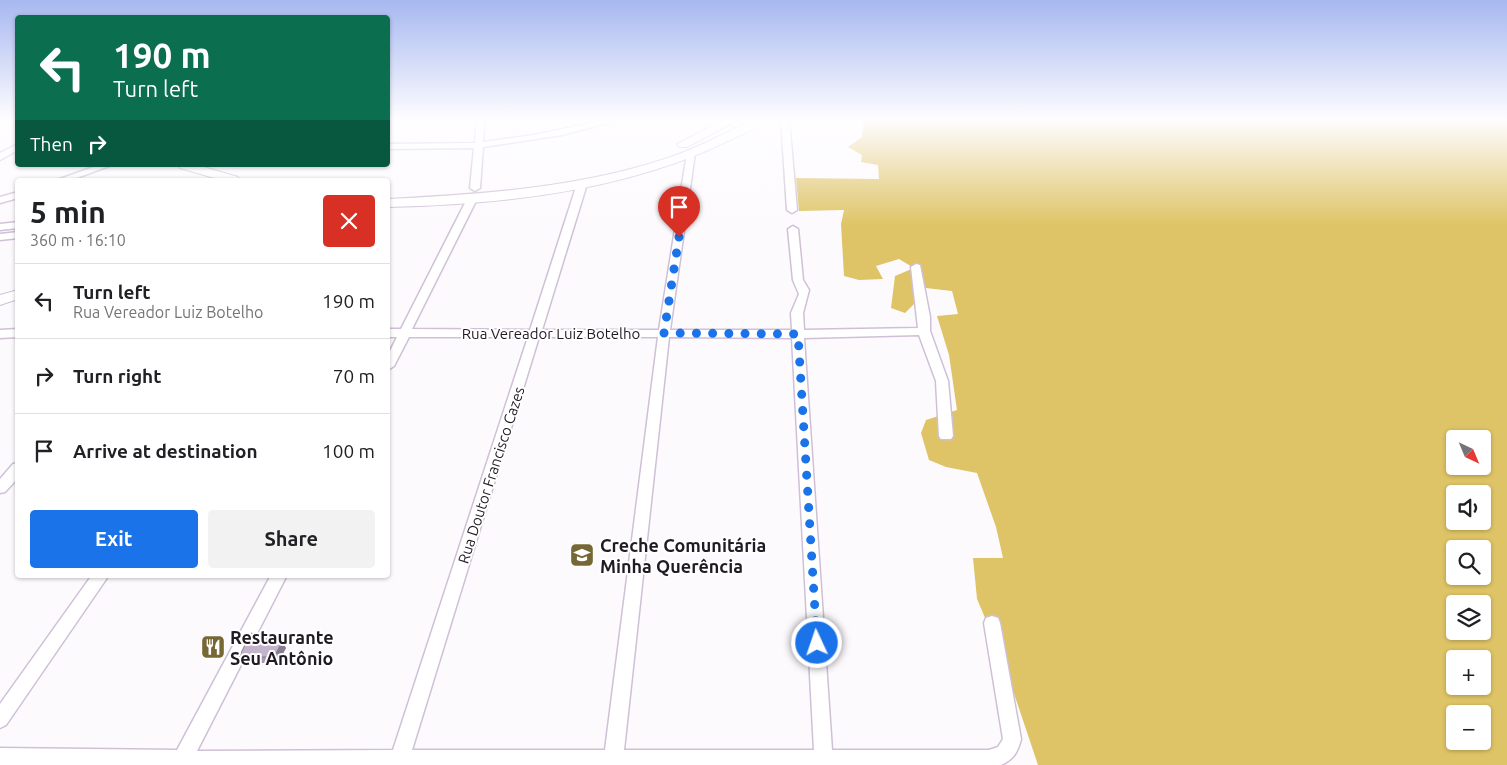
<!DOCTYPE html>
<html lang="en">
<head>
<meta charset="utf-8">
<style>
	:root { --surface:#fff; --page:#f2f2f2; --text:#202124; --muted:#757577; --line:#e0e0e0; --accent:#1a73e8 }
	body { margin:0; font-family:Ubuntu,sans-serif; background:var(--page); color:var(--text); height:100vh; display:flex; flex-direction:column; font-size:19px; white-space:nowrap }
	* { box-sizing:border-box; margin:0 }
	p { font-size:16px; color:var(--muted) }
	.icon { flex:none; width:28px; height:28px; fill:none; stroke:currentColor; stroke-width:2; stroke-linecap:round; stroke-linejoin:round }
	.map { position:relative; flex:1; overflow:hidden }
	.side { position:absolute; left:15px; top:178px; width:375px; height:400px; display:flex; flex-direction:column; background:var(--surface); border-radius:5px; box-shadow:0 1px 4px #0004 }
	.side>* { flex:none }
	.top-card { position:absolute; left:15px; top:15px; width:375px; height:152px; border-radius:5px; box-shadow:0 1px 4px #0004; background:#0b6e4f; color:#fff; overflow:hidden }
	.needle { width:32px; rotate:136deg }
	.tools { position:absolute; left:1446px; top:430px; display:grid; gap:10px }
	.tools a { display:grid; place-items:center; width:45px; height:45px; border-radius:5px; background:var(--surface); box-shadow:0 1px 4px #0004; font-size:25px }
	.pin { position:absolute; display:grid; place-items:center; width:42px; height:42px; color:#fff; margin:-51px -21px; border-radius:50% 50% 50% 0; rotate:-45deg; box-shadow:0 0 5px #0007 }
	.pin .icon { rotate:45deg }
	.me { position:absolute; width:55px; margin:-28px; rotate:357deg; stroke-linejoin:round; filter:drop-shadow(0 0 4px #0008) }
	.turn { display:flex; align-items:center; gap:18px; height:105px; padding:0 15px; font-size:22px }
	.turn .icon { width:65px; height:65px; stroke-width:2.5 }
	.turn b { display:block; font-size:35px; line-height:42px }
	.then { display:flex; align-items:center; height:48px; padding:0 15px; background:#0003; gap:10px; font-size:19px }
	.round { display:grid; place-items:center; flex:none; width:52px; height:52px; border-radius:5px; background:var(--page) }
	.head { display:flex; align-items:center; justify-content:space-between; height:85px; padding:0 15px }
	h1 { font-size:30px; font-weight:600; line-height:38px }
	.primary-button { display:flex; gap:10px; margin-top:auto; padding:10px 15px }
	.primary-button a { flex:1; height:58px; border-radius:5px; background:var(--accent); color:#fff; font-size:20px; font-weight:600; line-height:58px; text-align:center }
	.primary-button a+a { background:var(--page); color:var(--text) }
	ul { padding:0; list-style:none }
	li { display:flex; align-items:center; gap:15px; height:75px; padding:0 15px; border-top:1px solid var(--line) }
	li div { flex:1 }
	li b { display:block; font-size:19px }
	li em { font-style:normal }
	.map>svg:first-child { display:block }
	.forest { fill:#dec466; fill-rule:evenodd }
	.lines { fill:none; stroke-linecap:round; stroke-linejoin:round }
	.street-casing { stroke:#cfc0d7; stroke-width:3 }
	.secondary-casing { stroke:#cfc0d7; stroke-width:2 }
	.street { fill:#fff; fill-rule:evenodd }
	.secondary { fill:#fff; fill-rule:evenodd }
	.wall { fill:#a89baf }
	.shaded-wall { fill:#887e8e }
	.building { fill:#c3b4cb; stroke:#887e8e }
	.route { stroke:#1a73e8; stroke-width:9; stroke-dasharray:0 16.2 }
	.labels { text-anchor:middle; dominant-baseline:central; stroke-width:4; stroke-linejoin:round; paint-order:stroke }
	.street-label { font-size:15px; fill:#201b23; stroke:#fff }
	.near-poi-label { font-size:18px; font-weight:bold; fill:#201b23; stroke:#fff; text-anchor:start }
</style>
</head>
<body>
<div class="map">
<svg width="1507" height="765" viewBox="0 0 1507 765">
	<rect width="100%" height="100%" fill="#fdfafe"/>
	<!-- forest -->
	<path class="forest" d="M 864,119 L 1507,119 L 1507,765 L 1038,765 L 1002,658 L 977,599 L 973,558 L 1003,558 L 996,527 L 977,473 L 946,467 L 929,460 L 921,433 L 926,420 L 957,410 L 949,355 L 937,316 L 958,314 L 952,291 L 917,287 L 914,304 L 905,313 L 891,308 L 895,276 L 914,268 L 899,259 L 876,266 L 883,279 L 859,280 L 844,276 L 841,224 L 844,210 L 799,211 L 796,178 L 879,179 L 878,165 L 861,162 L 862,155 L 848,147 L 862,137 ZM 1455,439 L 1482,439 L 1482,466 L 1455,466 ZM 1455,494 L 1482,494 L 1482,521 L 1455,521 ZM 1455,549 L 1482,549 L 1482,576 L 1455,576 ZM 1455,604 L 1482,604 L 1482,631 L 1455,631 ZM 1455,659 L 1482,659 L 1482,686 L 1455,686 ZM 1455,714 L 1482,714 L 1482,741 L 1455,741 Z"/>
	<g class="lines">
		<defs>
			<path id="street" d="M 477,119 L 485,119 L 483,142 L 534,135 L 611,119 L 623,119 L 562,135 L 483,147 L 480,188 L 475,191 L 470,188 L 474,148 L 388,149 L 388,144 L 475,143 Z
				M 781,119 L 789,119 L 797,210 L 792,213 L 787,210 Z
				M 18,144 L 18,150 L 0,160 L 0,153 Z
				M 691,150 L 695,153 L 670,330 L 792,330 L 791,313 L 799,294 L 793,280 L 788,229 L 793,226 L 798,229 L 803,280 L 809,290 L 803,313 L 804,330 L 918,328 L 911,267 L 916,264 L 920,265 L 930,317 L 930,331 L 948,381 L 953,436 L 951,439 L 941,439 L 939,436 L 936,381 L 919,335 L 804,338 L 832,750 L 989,750 L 998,747 L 1003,739 L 984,623 L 986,618 L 992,616 L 998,618 L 1000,623 L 1021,739 C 1018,752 1013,760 1001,765 L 0,765 L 0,748 L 177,750 L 271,575 L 287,575 L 197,751 L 393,750 L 528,337 L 409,337 L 394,366 L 388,370 L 388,355 L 397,337 L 388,337 L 388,329 L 401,329 L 467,199 L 472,196 L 477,199 L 412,329 L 530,330 L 577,184 L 582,181 L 587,184 L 542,330 L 659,330 L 687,153 ZM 539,337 L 658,337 L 605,750 L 412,750 ZM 669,337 L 792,338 L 814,750 L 624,750 Z
				M 99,165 L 112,165 L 71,180 L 57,180 Z
				M 18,192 L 18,198 L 0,203 L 0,197 Z
				M 18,222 L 18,228 L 0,230 L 0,224 Z
				M 18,232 L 18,238 L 0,240 L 0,234 Z
				M 18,329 L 18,337 L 0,338 L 0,330 Z
				M 18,463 L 18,478 L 5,492 L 0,493 L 0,479 L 13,464 Z
				M 92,575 L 109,575 L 6,725 L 0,728 L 0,704 Z"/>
			<path id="secondary" d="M 0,119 L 11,119 L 9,121 L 0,123 Z
				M 726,119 L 740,119 L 687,147 L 679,147 L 677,144 Z
				M 754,119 L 768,119 C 759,129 740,135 728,141 C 626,191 500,205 388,207 L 388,199 C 483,194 579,188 671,157 C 700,147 727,132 754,119 Z
				M 178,165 L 197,165 L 238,177 L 240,180 L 221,180 L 180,168 Z
				M 18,290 L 18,299 L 0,305 L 0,295 Z"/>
		</defs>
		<!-- street casing -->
		<use href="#street" class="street-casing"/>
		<!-- secondary casing -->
		<use href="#secondary" class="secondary-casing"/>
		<!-- street -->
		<use href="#street" class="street"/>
		<!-- secondary -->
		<use href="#secondary" class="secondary"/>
	</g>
	<!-- wall -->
	<path class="wall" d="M 282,642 L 286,648 L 278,663 L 244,663 L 239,657 Z"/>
	<!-- shaded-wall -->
	<path class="shaded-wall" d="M 282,642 L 286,648 L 278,663 L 274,657 Z"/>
	<!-- building -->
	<path class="building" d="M 251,633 L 282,642 L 274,657 L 239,657 Z"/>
	<!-- sky -->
	<linearGradient id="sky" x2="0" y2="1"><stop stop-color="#a7b8f0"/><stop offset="0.53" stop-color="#fefdff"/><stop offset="1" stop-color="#fefdff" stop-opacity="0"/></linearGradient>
	<rect width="1507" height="226" fill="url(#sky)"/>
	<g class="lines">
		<!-- route -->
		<path class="route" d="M 679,237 L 664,333 L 798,334 L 817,643"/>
	</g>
	<!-- icons -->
	<defs>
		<symbol id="school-square" viewBox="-11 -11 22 22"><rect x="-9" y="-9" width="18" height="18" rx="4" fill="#766835" stroke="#fff"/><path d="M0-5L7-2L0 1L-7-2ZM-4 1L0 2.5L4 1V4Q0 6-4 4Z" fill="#fff"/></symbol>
		<symbol id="restaurant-square" viewBox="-11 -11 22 22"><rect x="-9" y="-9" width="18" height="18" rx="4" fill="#766835" stroke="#fff"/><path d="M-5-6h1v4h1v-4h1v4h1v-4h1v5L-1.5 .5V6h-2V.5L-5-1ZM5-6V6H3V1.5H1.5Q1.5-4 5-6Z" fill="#fff"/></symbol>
	</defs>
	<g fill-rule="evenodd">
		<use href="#school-square" x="568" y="541" width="28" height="28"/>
		<use href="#restaurant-square" x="199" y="633" width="28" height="28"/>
	</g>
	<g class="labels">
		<!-- street labels -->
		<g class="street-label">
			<text x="551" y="333">Rua Vereador Luiz Botelho</text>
			<text transform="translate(491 475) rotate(-72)">Rua Doutor Francisco Cazes</text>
		</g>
		<!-- near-poi labels -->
		<g class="near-poi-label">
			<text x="600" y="545">Creche Comunitária<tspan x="600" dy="21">Minha Querência</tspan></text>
			<text x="230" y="637">Restaurante<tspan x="230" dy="21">Seu Antônio</tspan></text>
		</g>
	</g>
</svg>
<div class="tools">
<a><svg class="needle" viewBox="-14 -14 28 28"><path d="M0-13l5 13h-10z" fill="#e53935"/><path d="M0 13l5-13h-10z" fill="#757577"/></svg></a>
<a><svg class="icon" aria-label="sound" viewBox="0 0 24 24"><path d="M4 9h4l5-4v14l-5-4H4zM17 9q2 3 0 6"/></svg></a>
<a><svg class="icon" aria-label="search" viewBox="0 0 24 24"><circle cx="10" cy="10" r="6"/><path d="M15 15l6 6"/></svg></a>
<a><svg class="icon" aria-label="layers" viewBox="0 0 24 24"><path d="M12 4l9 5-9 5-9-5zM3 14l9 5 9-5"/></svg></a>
<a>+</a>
<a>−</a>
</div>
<div class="pin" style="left:679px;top:237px;background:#d93025"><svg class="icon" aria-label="arrive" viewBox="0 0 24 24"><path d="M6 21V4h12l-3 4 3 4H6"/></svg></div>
<svg class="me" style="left:817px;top:643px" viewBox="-20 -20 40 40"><circle r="17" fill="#1a73e8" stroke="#fff" stroke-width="3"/><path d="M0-11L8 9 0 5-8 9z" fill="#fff"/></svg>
<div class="top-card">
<div class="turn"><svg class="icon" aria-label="left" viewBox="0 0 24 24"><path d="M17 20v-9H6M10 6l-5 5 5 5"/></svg><div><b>190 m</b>Turn left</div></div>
<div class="then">Then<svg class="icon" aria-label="right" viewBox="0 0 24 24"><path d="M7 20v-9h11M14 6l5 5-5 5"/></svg></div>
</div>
<section class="side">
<div class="head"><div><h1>5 min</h1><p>360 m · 16:10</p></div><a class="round" style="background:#d93025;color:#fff"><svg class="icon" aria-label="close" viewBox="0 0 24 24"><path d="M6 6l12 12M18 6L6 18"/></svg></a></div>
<ul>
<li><svg class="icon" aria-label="left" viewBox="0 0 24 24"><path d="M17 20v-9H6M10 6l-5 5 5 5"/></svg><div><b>Turn left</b><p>Rua Vereador Luiz Botelho</p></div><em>190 m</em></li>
<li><svg class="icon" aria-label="right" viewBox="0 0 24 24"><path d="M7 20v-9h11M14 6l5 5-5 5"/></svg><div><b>Turn right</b></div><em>70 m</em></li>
<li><svg class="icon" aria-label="arrive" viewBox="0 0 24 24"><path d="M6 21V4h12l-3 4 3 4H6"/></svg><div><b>Arrive at destination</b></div><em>100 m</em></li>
</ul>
<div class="primary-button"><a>Exit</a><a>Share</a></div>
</section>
</div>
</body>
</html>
